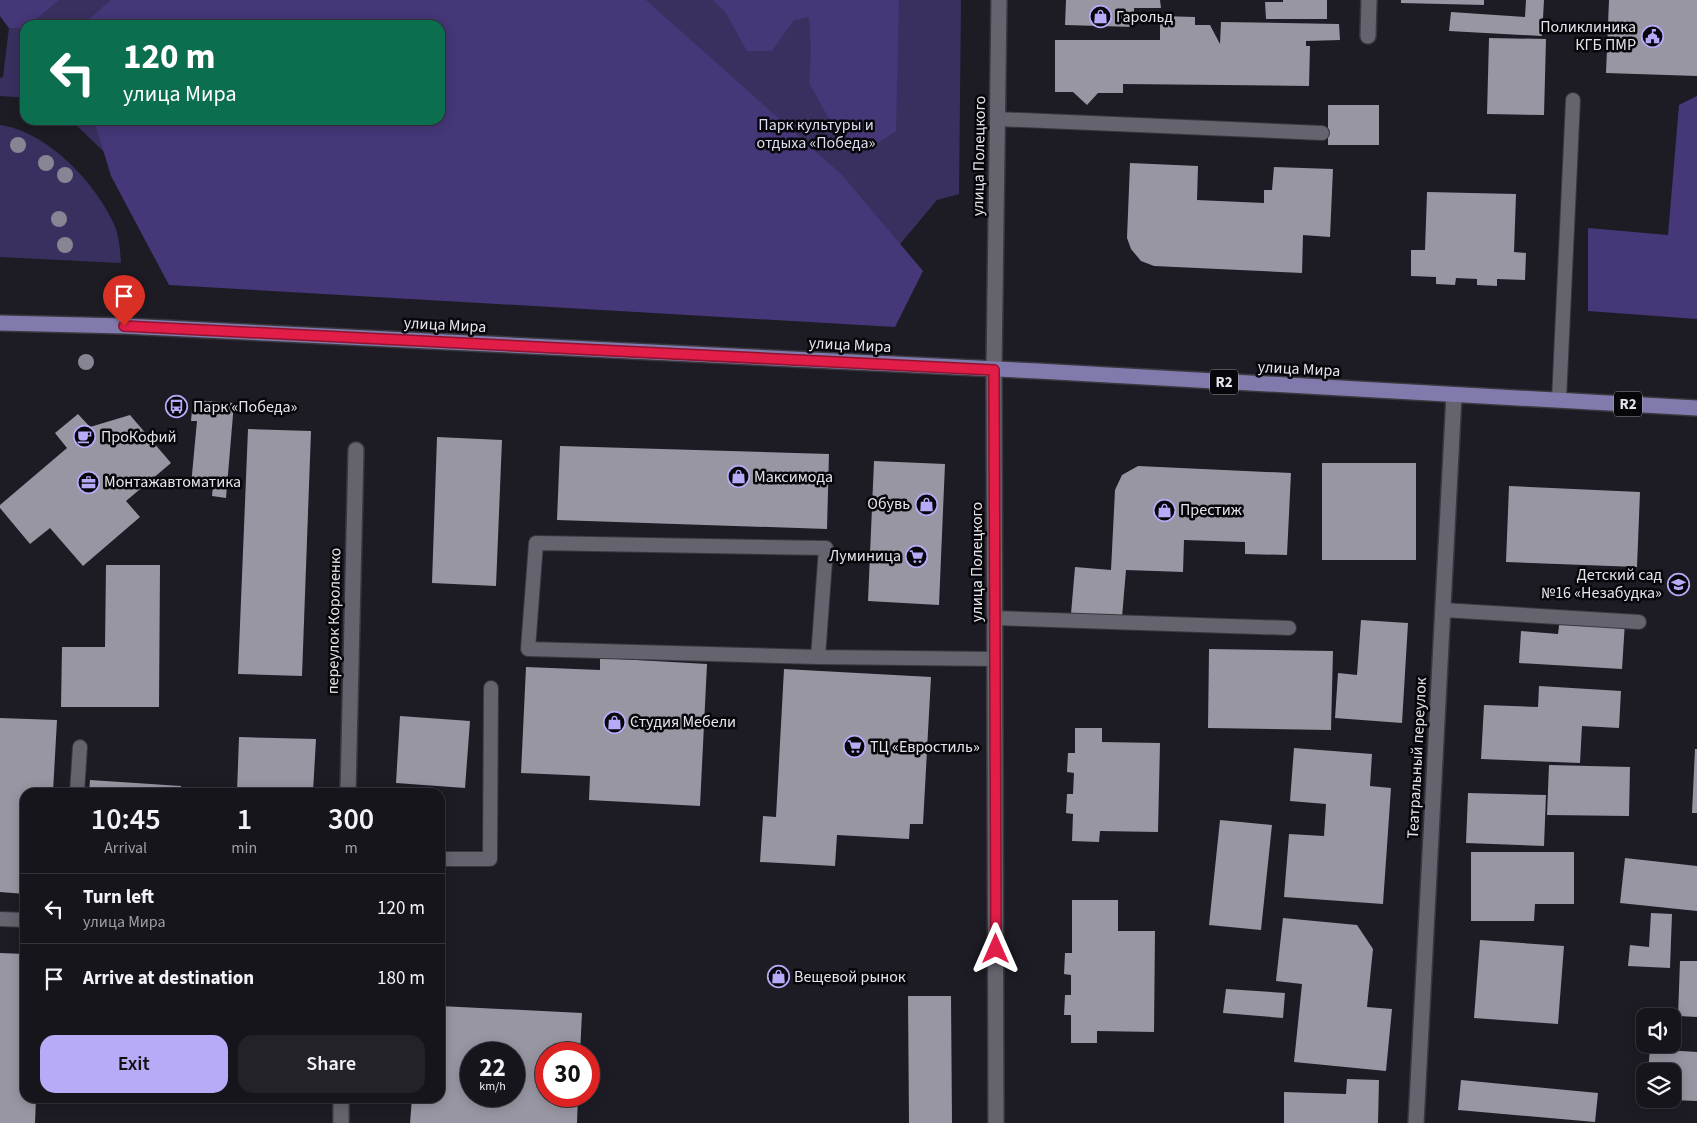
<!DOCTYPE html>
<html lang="en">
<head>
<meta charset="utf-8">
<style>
	:root { --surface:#16151c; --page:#232229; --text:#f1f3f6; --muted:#9e9fa3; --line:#35343b; --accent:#b7abf8 }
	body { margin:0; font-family:"Source Sans 3",sans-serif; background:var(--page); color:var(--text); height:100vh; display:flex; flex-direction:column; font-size:19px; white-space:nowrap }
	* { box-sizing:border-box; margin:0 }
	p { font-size:16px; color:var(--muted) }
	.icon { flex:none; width:28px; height:28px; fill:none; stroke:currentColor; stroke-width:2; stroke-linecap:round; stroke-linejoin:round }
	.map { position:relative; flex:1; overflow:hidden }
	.panel { position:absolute; left:20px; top:788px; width:425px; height:315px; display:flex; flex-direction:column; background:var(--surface); border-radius:15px; box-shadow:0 2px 12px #0003,0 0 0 1px var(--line) }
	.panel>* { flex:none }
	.guide { position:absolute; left:20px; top:20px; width:425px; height:105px; border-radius:15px; box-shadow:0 2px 12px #0003,0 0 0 1px var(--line); background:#0b6e4f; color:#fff; overflow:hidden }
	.buttons { position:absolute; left:1636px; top:1008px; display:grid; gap:10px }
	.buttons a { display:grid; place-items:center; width:45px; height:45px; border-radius:10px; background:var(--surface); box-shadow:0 2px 12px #0003,0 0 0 1px var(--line); font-size:25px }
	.speed { position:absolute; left:460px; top:1042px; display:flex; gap:10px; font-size:25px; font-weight:700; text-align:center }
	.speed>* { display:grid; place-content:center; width:65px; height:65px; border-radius:50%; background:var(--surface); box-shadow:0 2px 12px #0003,0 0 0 1px var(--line); line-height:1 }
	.speed small { font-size:12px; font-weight:400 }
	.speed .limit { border:8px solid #d22; background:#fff; color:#111 }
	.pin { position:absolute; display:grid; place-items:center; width:42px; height:42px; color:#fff; margin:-51px -21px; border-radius:50% 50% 50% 0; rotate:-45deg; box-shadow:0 0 5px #0007 }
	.pin .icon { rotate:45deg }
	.me { position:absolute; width:55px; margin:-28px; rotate:0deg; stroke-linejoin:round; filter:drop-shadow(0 0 4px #0008) }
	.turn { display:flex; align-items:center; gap:18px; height:105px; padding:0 20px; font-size:22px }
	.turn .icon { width:65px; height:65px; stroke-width:2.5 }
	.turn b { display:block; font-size:35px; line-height:42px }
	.eta { display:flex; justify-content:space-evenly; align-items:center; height:85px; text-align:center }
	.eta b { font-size:30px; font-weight:600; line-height:35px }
	.primary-button { display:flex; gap:10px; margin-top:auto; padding:10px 20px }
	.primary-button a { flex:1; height:58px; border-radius:15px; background:var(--accent); color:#111; font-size:20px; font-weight:600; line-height:58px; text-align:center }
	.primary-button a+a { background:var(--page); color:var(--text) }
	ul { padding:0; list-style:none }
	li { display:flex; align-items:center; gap:15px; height:70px; padding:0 20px; border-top:1px solid var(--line) }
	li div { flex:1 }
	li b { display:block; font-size:19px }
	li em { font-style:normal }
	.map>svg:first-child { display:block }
	.green { fill:#39305f }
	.forest { fill:#453778 }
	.building { fill:#9796a2; fill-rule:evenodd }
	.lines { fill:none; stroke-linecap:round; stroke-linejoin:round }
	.lane-casing { stroke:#39383e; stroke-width:16 }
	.street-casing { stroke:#39383e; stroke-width:18 }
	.primary-casing { stroke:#39383e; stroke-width:18 }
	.lane { stroke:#64636e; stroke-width:14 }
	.street { stroke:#64636e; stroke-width:15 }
	.primary { stroke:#817aac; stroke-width:15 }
	.tree { fill:#878594 }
	.route-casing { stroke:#92132f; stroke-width:12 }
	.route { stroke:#e11d48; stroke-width:9 }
	.labels { text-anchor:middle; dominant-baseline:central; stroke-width:5; stroke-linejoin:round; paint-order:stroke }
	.shield { fill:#07070b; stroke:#a2a2a7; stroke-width:1 }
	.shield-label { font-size:15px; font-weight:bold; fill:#e5e4ea }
	.poi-label { font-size:16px; fill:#e5e4ea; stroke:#07070b; text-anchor:start }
	.park-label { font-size:16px; fill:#dddbef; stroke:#07070b }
	.street-label { font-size:16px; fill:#e5e4ea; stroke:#07070b }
</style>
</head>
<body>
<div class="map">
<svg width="1697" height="1123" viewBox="0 0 1697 1123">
	<rect width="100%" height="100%" fill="#1d1c25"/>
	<!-- green -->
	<path class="green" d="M 0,0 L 961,0 L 959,194 L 937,200 L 896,249 L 125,172 L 77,126 L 68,120 L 440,120 L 440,25 L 25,25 L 25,100 L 17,97 L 0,96 L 0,78 L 3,77 L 9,28 L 0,16 Z
		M 0,125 C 46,131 94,181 113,222 C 119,234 120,249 121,263 L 0,257 Z"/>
	<!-- forest -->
	<path class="forest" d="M 0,0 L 59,0 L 29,25 L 25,25 L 25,28 L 9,28 L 0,16 Z
		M 111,0 L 646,0 L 842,175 L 923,271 L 895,327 L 169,285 L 111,176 L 94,120 L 440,120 L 440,25 L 82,25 Z
		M 713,0 L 899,0 L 896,131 L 871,148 L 850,145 L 828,117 L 809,83 L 811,49 L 809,17 L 794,20 L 772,51 L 747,51 L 725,12 Z
		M 1697,96 L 1697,319 L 1588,311 L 1588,228 L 1668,235 L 1679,105 Z"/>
	<!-- building -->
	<path class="building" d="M 1066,0 L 1160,0 L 1161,8 L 1134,8 L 1134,27 L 1065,25 Z
		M 1283,0 L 1327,0 L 1327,19 L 1266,19 L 1265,2 L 1283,2 Z
		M 1401,0 L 1484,0 L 1484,5 L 1401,3 Z
		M 1526,0 L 1544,0 L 1542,36 L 1449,31 L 1451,12 L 1525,17 Z
		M 1609,0 L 1697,0 L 1697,76 L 1606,73 Z
		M 1160,16 L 1195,17 L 1195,25 L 1210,25 L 1220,44 L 1221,22 L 1339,24 L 1340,40 L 1306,41 L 1306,46 L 1310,46 L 1309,86 L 1123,84 L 1123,93 L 1098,93 L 1087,105 L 1073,92 L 1055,92 L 1055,40 L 1160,40 Z
		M 1489,38 L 1546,39 L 1544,115 L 1487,114 Z
		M 1328,105 L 1379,105 L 1379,145 L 1328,145 Z
		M 1130,163 L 1198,166 L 1197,200 L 1264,203 L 1264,190 L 1272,190 L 1274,167 L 1333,169 L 1330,237 L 1303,235 L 1302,273 L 1154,266 L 1141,261 L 1131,249 L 1127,238 Z
		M 1427,192 L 1516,194 L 1514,252 L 1526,253 L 1525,280 L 1497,279 L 1497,286 L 1477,285 L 1477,279 L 1456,278 L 1455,285 L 1436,284 L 1436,277 L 1411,276 L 1411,250 L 1425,250 Z
		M 193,400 L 234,403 L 226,498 L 212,496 L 213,486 L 191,485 L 197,421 L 191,421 Z
		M 78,414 L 90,427 L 130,415 L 171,463 L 126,501 L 140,517 L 83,566 L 50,528 L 30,544 L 0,508 L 0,505 L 67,448 L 55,433 Z
		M 248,429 L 311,431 L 302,676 L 238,674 Z
		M 437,437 L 502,440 L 496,586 L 432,583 Z
		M 560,446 L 829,454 L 827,529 L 557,520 Z
		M 874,461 L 945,464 L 939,605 L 868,601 Z
		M 1322,463 L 1416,463 L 1416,560 L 1322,560 Z
		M 1138,466 L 1291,473 L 1287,555 L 1245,554 L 1245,542 L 1184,540 L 1183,572 L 1126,570 L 1122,617 L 1071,614 L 1075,567 L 1111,570 L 1115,490 L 1122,475 Z
		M 1509,486 L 1640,492 L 1637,567 L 1506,562 Z
		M 106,565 L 160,565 L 159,707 L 61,707 L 62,647 L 105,647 Z
		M 1560,618 L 1625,622 L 1622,669 L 1519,663 L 1521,631 L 1558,634 Z
		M 1361,620 L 1408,623 L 1402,723 L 1335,718 L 1338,673 L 1357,675 Z
		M 1209,649 L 1333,651 L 1331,730 L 1208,728 Z
		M 600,658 L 707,664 L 700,806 L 589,800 L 590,776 L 521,773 L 526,667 L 600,670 Z
		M 784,669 L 931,677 L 923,824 L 910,824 L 909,839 L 837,835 L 835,866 L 760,862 L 763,816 L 776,817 Z
		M 1539,686 L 1621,691 L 1619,728 L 1582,726 L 1580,763 L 1481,759 L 1484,705 L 1538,707 Z
		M 400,716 L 470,721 L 465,788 L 396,783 Z
		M 0,718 L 57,720 L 53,792 L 25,792 L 25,894 L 0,892 Z
		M 1075,728 L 1102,728 L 1102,742 L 1160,743 L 1158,832 L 1100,831 L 1099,842 L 1072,841 L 1073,814 L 1066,813 L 1067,794 L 1073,794 L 1074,773 L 1067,772 L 1068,753 L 1075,753 Z
		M 239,737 L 316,739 L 313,792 L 237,792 Z
		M 1294,748 L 1372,754 L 1370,786 L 1391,788 L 1383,904 L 1284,897 L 1289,834 L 1324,836 L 1326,804 L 1290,801 Z
		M 1695,749 L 1697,749 L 1697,813 L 1692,813 Z
		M 1549,765 L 1630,767 L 1629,816 L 1547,815 Z
		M 90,780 L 181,786 L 181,792 L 89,792 Z
		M 1468,793 L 1546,795 L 1544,846 L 1466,843 Z
		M 1220,820 L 1272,825 L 1261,930 L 1209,925 Z
		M 1471,852 L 1574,852 L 1574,904 L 1535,904 L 1534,921 L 1471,921 Z
		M 1625,858 L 1697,866 L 1697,911 L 1620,903 Z
		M 1072,900 L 1118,900 L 1118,931 L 1155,931 L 1154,1032 L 1097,1031 L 1097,1043 L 1071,1043 L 1071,1015 L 1064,1015 L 1065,995 L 1071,995 L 1071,975 L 1064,974 L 1065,953 L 1072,953 Z
		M 1651,913 L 1672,914 L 1670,968 L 1628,966 L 1630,945 L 1649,947 Z
		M 1283,918 L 1357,925 L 1373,949 L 1367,1007 L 1392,1009 L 1386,1071 L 1294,1062 L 1302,984 L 1276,981 Z
		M 1480,940 L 1564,946 L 1558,1024 L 1474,1018 Z
		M 0,953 L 25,954 L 25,1098 L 36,1098 L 35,1123 L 0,1123 Z
		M 1680,961 L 1697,961 L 1697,1017 L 1678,1016 Z
		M 1226,989 L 1285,993 L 1283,1018 L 1223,1013 Z
		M 908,996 L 951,996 L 952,1123 L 909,1123 Z
		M 440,1006 L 582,1013 L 580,1054 L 546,1054 L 546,1096 L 578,1096 L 577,1123 L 410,1123 L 412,1098 L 440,1098 ZM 471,1054 L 514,1054 L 514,1096 L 471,1096 Z
		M 1650,1049 L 1697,1052 L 1697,1101 L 1672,1100 L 1672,1071 L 1648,1071 Z
		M 1347,1079 L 1379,1080 L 1378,1123 L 1284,1123 L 1284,1092 L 1346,1094 Z
		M 1461,1080 L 1598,1093 L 1595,1122 L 1458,1110 Z"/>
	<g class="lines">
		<defs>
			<path id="lane" d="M 997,119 L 1322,133
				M 1559,400 L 1573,100
				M 1443,610 L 1639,622
				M 995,618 L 1289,628
				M 818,657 L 826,548 L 536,543 L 528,649 L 818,657 L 995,659
				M 77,792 L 80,747
				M 440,859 L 490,859 L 491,688
				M 0,919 L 25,920"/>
			<path id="street" d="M 1368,36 L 1369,0
				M 348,792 L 356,450
				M 341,1123 L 341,1098
				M 996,1123 L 994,369 L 999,0
				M 1416,1123 L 1454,395"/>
			<path id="primary" d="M 0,323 L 124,326 L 1038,371 L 1697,408"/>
		</defs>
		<!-- lane casing -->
		<use href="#lane" class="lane-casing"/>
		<!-- street casing -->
		<use href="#street" class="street-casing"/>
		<!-- primary casing -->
		<use href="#primary" class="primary-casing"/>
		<!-- lane -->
		<use href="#lane" class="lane"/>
		<!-- street -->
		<use href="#street" class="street"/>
		<!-- primary -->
		<use href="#primary" class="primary"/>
	</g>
	<!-- trees -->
	<g class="tree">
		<circle cx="18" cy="145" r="8"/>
		<circle cx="46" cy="163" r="8"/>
		<circle cx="65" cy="175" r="8"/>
		<circle cx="59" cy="219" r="8"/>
		<circle cx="65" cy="245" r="8"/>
		<circle cx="86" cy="362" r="8"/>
	</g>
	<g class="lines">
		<defs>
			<path id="route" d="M 124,326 L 994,370 L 996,949"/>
		</defs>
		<!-- route casing -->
		<use href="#route" class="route-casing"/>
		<!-- route -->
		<use href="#route" class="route"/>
	</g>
	<!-- icons -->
	<defs>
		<symbol id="shop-ring" viewBox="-11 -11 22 22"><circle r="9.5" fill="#07070b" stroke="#b7abf8" stroke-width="1.5"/><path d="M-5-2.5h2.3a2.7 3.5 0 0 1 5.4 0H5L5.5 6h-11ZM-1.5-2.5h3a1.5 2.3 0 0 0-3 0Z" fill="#b7abf8"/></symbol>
		<symbol id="civic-ring" viewBox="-11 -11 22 22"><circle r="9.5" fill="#07070b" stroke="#b7abf8" stroke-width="1.5"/><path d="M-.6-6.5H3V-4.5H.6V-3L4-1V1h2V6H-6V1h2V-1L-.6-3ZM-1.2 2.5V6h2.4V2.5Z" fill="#b7abf8"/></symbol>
		<symbol id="bus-ring" viewBox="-11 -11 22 22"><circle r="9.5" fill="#07070b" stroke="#b7abf8" stroke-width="1.5"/><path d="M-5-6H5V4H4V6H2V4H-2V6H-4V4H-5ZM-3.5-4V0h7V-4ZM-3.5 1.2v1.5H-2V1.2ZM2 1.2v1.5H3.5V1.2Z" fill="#b7abf8"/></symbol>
		<symbol id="cafe-ring" viewBox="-11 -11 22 22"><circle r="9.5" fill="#07070b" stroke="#b7abf8" stroke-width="1.5"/><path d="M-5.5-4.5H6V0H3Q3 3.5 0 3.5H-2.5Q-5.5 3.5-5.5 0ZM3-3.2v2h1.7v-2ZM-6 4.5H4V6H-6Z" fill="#b7abf8"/></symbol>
		<symbol id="office-ring" viewBox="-11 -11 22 22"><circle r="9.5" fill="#07070b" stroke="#b7abf8" stroke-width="1.5"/><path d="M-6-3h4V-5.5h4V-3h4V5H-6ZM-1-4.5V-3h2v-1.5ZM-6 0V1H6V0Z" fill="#b7abf8"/></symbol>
		<symbol id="supermarket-ring" viewBox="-11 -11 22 22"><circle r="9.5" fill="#07070b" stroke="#b7abf8" stroke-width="1.5"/><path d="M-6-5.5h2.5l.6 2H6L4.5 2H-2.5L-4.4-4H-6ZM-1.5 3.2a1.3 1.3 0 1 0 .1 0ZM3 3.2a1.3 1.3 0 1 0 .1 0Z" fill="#b7abf8"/></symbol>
		<symbol id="school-ring" viewBox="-11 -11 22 22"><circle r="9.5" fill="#07070b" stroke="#b7abf8" stroke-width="1.5"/><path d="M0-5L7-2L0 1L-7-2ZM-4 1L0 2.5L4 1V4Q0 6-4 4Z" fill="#b7abf8"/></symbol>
	</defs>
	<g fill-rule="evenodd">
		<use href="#shop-ring" x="1088" y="4" width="25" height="25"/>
		<use href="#civic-ring" x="1640" y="24" width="25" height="25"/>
		<use href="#bus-ring" x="164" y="394" width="25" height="25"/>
		<use href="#cafe-ring" x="72" y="424" width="25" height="25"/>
		<use href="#shop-ring" x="726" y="464" width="25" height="25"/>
		<use href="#office-ring" x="76" y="470" width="25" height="25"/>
		<use href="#shop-ring" x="914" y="492" width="25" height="25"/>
		<use href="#shop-ring" x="1152" y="498" width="25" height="25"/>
		<use href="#supermarket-ring" x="904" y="544" width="25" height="25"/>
		<use href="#school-ring" x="1666" y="572" width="25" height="25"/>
		<use href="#shop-ring" x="602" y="710" width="25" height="25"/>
		<use href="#supermarket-ring" x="842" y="734" width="25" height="25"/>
		<use href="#shop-ring" x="766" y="964" width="25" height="25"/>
	</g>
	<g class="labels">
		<!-- shield labels -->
		<g class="shield">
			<rect x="1210" y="369.5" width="28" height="25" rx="4"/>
			<rect x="1614" y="391.5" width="28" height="25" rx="4"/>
		</g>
		<g class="shield-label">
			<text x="1224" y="382">R2</text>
			<text x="1628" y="404">R2</text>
		</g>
		<!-- poi labels -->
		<g class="poi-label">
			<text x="1116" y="17">Гарольд</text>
			<text x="1636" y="27" text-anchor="end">Поликлиника<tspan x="1636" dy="18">КГБ ПМР</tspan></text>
			<text x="193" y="407">Парк «Победа»</text>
			<text x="101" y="437">ПроКофий</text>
			<text x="754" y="477">Максимода</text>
			<text x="104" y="482">Монтажавтоматика</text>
			<text x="910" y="504" text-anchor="end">Обувь</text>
			<text x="1180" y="510">Престиж</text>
			<text x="901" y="556" text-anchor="end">Луминица</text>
			<text x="1662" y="575" text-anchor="end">Детский сад<tspan x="1662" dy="18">№16 «Незабудка»</tspan></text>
			<text x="630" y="722">Студия Мебели</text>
			<text x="870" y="747">ТЦ «Евростиль»</text>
			<text x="794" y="977">Вещевой рынок</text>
		</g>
		<!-- park labels -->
		<g class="park-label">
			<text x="816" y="125">Парк культуры и<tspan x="816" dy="18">отдыха «Победа»</tspan></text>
		</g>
		<!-- street labels -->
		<g class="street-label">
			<text transform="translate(979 156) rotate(-89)">улица Полецкого</text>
			<text transform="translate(445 325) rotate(3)">улица Мира</text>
			<text transform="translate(850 345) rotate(3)">улица Мира</text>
			<text transform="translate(1299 369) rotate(3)">улица Мира</text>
			<text transform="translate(977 562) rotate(-90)">улица Полецкого</text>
			<text transform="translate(334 621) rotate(-89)">переулок Короленко</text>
			<text transform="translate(1417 758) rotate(-87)">Театральный переулок</text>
		</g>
	</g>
</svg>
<div class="buttons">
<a><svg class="icon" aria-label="sound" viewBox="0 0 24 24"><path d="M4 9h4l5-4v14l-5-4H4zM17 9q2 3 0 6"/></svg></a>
<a><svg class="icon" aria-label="layers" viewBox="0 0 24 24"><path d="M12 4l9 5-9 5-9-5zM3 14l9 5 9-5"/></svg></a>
</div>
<div class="speed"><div>22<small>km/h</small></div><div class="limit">30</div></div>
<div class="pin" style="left:124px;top:326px;background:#d93025"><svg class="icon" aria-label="arrive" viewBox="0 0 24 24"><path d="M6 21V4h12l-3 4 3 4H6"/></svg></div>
<svg class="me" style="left:996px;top:949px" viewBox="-20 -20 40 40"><path d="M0-17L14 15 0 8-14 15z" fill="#e11d48" stroke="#fff" stroke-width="4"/></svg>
<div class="guide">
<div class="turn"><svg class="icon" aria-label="left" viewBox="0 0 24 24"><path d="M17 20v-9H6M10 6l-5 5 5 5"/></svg><div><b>120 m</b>улица Мира</div></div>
</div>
<section class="panel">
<div class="eta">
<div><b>10:45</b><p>Arrival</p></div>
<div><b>1</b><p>min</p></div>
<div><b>300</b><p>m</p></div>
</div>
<ul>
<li><svg class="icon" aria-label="left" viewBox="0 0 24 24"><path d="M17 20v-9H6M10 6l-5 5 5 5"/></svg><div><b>Turn left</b><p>улица Мира</p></div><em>120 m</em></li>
<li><svg class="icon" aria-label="arrive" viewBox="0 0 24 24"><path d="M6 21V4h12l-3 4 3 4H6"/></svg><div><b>Arrive at destination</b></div><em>180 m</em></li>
</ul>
<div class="primary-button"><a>Exit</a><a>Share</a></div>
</section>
</div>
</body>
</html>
